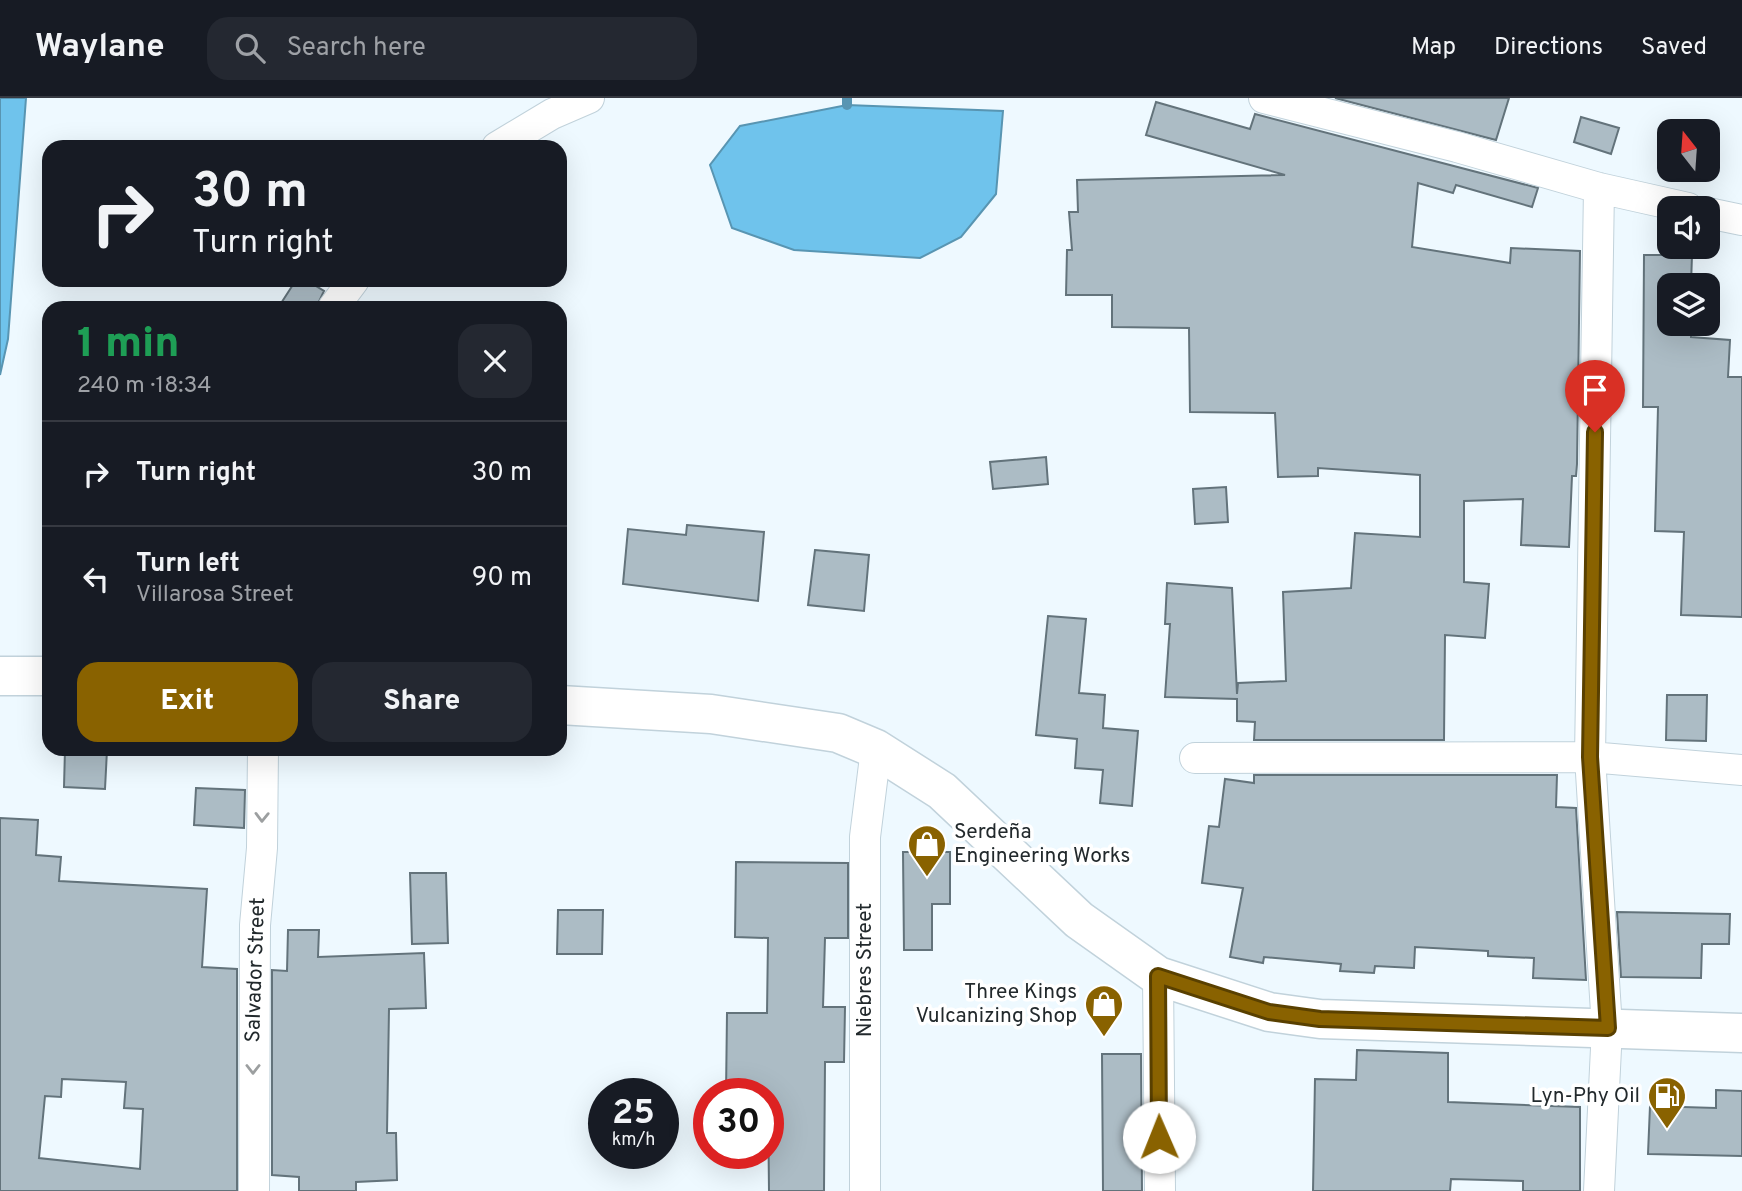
<!DOCTYPE html>
<html lang="en">
<head>
<meta charset="utf-8">
<style>
	:root { --surface:#171b24; --page:#242831; --text:#f1f3f6; --muted:#9ea1a6; --line:#363941; --accent:#896200 }
	body { margin:0; font-family:Overpass,sans-serif; background:var(--page); color:var(--text); height:100vh; display:flex; flex-direction:column; font-size:26px; white-space:nowrap }
	* { box-sizing:border-box; margin:0 }
	p { font-size:23px; color:var(--muted) }
	.icon { flex:none; width:38px; height:38px; fill:none; stroke:currentColor; stroke-width:2; stroke-linecap:round; stroke-linejoin:round }
	.map { position:relative; flex:1; overflow:hidden }
	.sheet { position:absolute; left:42px; top:203px; width:525px; height:455px; display:flex; flex-direction:column; background:var(--surface); border-radius:21px; box-shadow:0 7px 28px #0002 }
	.sheet>* { flex:none }
	.hud { position:absolute; left:42px; top:42px; width:525px; height:147px; border-radius:21px; box-shadow:0 7px 28px #0002; background:#171b24; color:var(--text); overflow:hidden }
	.needle { width:46px; rotate:343deg }
	.buttons { position:absolute; left:1657px; top:21px; display:grid; gap:14px }
	.buttons a { display:grid; place-items:center; width:63px; height:63px; border-radius:14px; background:var(--surface); box-shadow:0 7px 28px #0002; font-size:35px }
	.speed { position:absolute; left:588px; top:980px; display:flex; gap:14px; font-size:35px; font-weight:700; text-align:center }
	.speed>* { display:grid; place-content:center; width:91px; height:91px; border-radius:50%; background:var(--surface); box-shadow:0 7px 28px #0002; line-height:1 }
	.speed small { font-size:18px; font-weight:400 }
	.speed .limit { border:10px solid #d22; background:#fff; color:#111 }
	.pin { position:absolute; display:grid; place-items:center; width:60px; height:60px; color:#fff; margin:-72px -30px; border-radius:50% 50% 50% 0; rotate:-45deg; box-shadow:0 0 7px #0007 }
	.pin .icon { rotate:45deg }
	.me { position:absolute; width:77px; margin:-38px; rotate:359deg; stroke-linejoin:round; filter:drop-shadow(0 0 5px #0008) }
	.turn { display:flex; align-items:center; gap:24px; height:147px; padding:0 35px; font-size:32px }
	.turn .icon { width:91px; height:91px; stroke-width:2.5 }
	.turn b { display:block; font-size:49px; line-height:60px }
	.round { display:grid; place-items:center; flex:none; width:74px; height:74px; border-radius:21px; background:var(--page) }
	.overview { display:flex; align-items:center; justify-content:space-between; height:119px; padding:0 35px }
	h1 { font-size:42px; font-weight:800; line-height:52px; color:#1e9e55 }
	.cta { display:flex; gap:14px; margin-top:auto; padding:14px 35px }
	.cta a { flex:1; height:80px; border-radius:21px; background:var(--accent); color:#fff; font-size:28px; font-weight:800; line-height:80px; text-align:center }
	.cta a+a { background:var(--page); color:var(--text) }
	ul { padding:0; list-style:none }
	li { display:flex; align-items:center; gap:21px; height:105px; padding:0 35px; border-top:2px solid var(--line) }
	li div { flex:1 }
	li b { display:block; font-size:26px }
	li em { font-style:normal }
	header { display:flex; align-items:center; gap:42px; box-sizing:border-box; height:98px; padding:0 35px; background:var(--surface); border-bottom:2px solid var(--line) }
	header strong { font-size:33px }
	nav { display:flex; gap:38px; margin-inline-start:auto; font-size:24px }
	.search { width:490px; height:63px; background:var(--page); display:flex; align-items:center; gap:18px; box-sizing:border-box; padding:0 24px; border-radius:21px; color:var(--muted); font-size:26px }
	.map>svg:first-child { display:block }
	.water { fill:#6fc3ec; stroke:#5895b2; stroke-width:2 }
	.lines { fill:none; stroke-linecap:round; stroke-linejoin:round }
	.stream { stroke:#5895b2; stroke-width:10 }
	.building { fill:#acbcc5; stroke:#63737b; stroke-width:2; fill-rule:evenodd }
	.street-casing { stroke:#c1d2db; stroke-width:32 }
	.primary-casing { stroke:#c1d2db; stroke-width:41 }
	.street { stroke:#fff; stroke-width:30 }
	.primary { stroke:#fff; stroke-width:38 }
	.oneway { stroke:#9c9fa0 }
	.route-casing { stroke:#594000; stroke-width:18 }
	.route { stroke:#896200; stroke-width:12 }
	.labels { text-anchor:middle; dominant-baseline:central; stroke-width:7; stroke-linejoin:round; paint-order:stroke }
	.poi-label { font-size:21px; fill:#22292c; stroke:#fff; text-anchor:end }
	.street-label { font-size:21px; fill:#22292c; stroke:#fff }
</style>
</head>
<body>
<header>
<strong>Waylane</strong>
<div class="search"><svg class="icon" aria-label="search" viewBox="0 0 24 24"><circle cx="10" cy="10" r="6"/><path d="M15 15l6 6"/></svg>Search here</div>
<nav><a>Map</a><a>Directions</a><a>Saved</a></nav>
</header>
<div class="map">
<svg width="1742" height="1093" viewBox="0 0 1742 1093">
	<rect width="100%" height="100%" fill="#eef9ff"/>
	<!-- water -->
	<path class="water" d="M 0,0 L 26,0 L 8,241 L 0,277 Z
		M 847,7 L 1003,13 L 996,96 L 961,139 L 920,160 L 794,152 L 732,130 L 710,67 L 740,28 Z"/>
	<g class="lines">
		<!-- stream -->
		<path class="stream" d="M 847,0 L 847,7"/>
	</g>
	<!-- building -->
	<path class="building" d="M 1335,0 L 1509,0 L 1496,42 Z
		M 1156,4 L 1250,31 L 1255,16 L 1538,90 L 1532,109 L 1456,87 L 1453,95 L 1418,85 L 1412,149 L 1510,165 L 1511,150 L 1580,153 L 1577,366 L 1576,378 L 1572,378 L 1569,449 L 1521,447 L 1523,401 L 1464,403 L 1464,484 L 1489,486 L 1485,540 L 1445,537 L 1444,642 L 1254,642 L 1255,624 L 1237,623 L 1237,601 L 1165,599 L 1170,526 L 1165,526 L 1167,485 L 1232,490 L 1237,596 L 1238,585 L 1286,583 L 1283,494 L 1351,490 L 1355,435 L 1420,439 L 1420,377 L 1318,370 L 1318,378 L 1278,379 L 1275,315 L 1190,314 L 1189,230 L 1112,229 L 1112,197 L 1066,197 L 1067,152 L 1072,152 L 1069,114 L 1078,114 L 1077,82 L 1285,77 L 1146,37 Z
		M 1581,19 L 1619,30 L 1611,56 L 1574,44 Z
		M 1644,157 L 1692,157 L 1691,187 L 1670,187 L 1670,226 L 1691,226 L 1691,239 L 1730,242 L 1728,279 L 1742,279 L 1742,519 L 1681,517 L 1684,434 L 1655,433 L 1658,309 L 1643,309 Z
		M 296,182 L 306,182 L 324,193 L 316,210 L 278,210 Z
		M 1046,359 L 1048,386 L 993,391 L 990,364 Z
		M 1226,389 L 1228,424 L 1195,426 L 1193,391 Z
		M 687,427 L 764,434 L 758,503 L 623,486 L 628,431 L 686,437 Z
		M 815,452 L 869,457 L 864,513 L 808,507 Z
		M 1048,518 L 1086,521 L 1079,595 L 1105,597 L 1103,630 L 1138,633 L 1132,708 L 1100,705 L 1103,672 L 1075,670 L 1077,641 L 1036,637 Z
		M 1667,597 L 1707,597 L 1706,643 L 1666,642 Z
		M 65,651 L 107,652 L 105,691 L 64,689 Z
		M 1254,677 L 1557,677 L 1556,709 L 1576,710 L 1586,882 L 1533,880 L 1534,860 L 1488,858 L 1488,853 L 1415,849 L 1414,870 L 1375,868 L 1374,875 L 1340,873 L 1341,866 L 1264,859 L 1263,865 L 1230,859 L 1243,790 L 1202,785 L 1209,728 L 1219,729 L 1225,681 L 1254,685 Z
		M 196,690 L 245,692 L 244,730 L 194,727 Z
		M 0,720 L 38,722 L 36,757 L 61,759 L 59,783 L 207,791 L 202,869 L 237,871 L 237,1093 L 0,1093 ZM 62,981 L 126,984 L 124,1010 L 143,1011 L 140,1071 L 39,1060 L 45,998 L 61,999 Z
		M 903,754 L 950,754 L 950,806 L 932,806 L 932,852 L 904,852 Z
		M 736,764 L 848,765 L 848,840 L 825,840 L 823,909 L 845,909 L 844,964 L 825,964 L 824,1093 L 769,1093 L 768,996 L 726,996 L 727,915 L 767,915 L 768,840 L 735,839 Z
		M 410,775 L 446,775 L 448,845 L 412,846 Z
		M 558,812 L 603,812 L 602,856 L 557,856 Z
		M 1617,814 L 1730,816 L 1729,846 L 1702,846 L 1701,880 L 1621,879 Z
		M 288,832 L 319,832 L 318,859 L 424,855 L 426,910 L 389,911 L 387,1035 L 396,1035 L 397,1082 L 356,1084 L 356,1093 L 299,1093 L 299,1079 L 272,1077 L 272,872 L 287,873 Z
		M 1357,952 L 1448,955 L 1448,1004 L 1580,1009 L 1580,1093 L 1523,1093 L 1523,1083 L 1451,1081 L 1450,1093 L 1313,1093 L 1315,981 L 1356,982 Z
		M 1102,956 L 1141,956 L 1142,1093 L 1103,1093 Z
		M 1716,992 L 1742,993 L 1742,1058 L 1648,1056 L 1650,1008 L 1716,1010 Z"/>
	<g class="lines">
		<defs>
			<path id="street" d="M 1264,0 L 1457,49 L 1599,90 L 1688,110
				M 497,49 L 552,16 L 589,0
				M 1708,115 L 1742,122
				M 333,210 L 354,182
				M 1195,660 L 1590,659 L 1742,672
				M 1158,878 L 1160,1093
				M 254,1093 L 255,827 L 262,750 L 263,651
				M 865,1093 L 865,739 L 876,651
				M 1599,1093 L 1607,930 L 1590,659 L 1599,90"/>
			<path id="primary" d="M 0,578 L 49,578
				M 560,607 L 711,616 L 838,635 L 876,651 L 942,693 L 1079,822 L 1158,878 L 1269,914 L 1320,921 L 1742,935"/>
		</defs>
		<!-- street casing -->
		<use href="#street" class="street-casing"/>
		<!-- primary casing -->
		<use href="#primary" class="primary-casing"/>
		<!-- street -->
		<use href="#street" class="street"/>
		<!-- primary -->
		<use href="#primary" class="primary"/>
	</g>
	<!-- one-way arrows -->
	<defs><path id="oneway-chevron" d="M-2-3.5L2.5 0L-2 3.5" fill="none" stroke-width="1.6" stroke-linecap="round" stroke-linejoin="round" transform="scale(1.75)"/></defs>
	<g class="oneway">
		<use href="#oneway-chevron" transform="translate(262 719) rotate(91)"/>
		<use href="#oneway-chevron" transform="translate(253 971) rotate(90)"/>
	</g>
	<g class="lines">
		<defs>
			<path id="route" d="M 1159,1039 L 1158,878 L 1269,914 L 1320,921 L 1608,930 L 1590,659 L 1595,334"/>
		</defs>
		<!-- route casing -->
		<use href="#route" class="route-casing"/>
		<!-- route -->
		<use href="#route" class="route"/>
	</g>
	<!-- icons -->
	<defs>
		<symbol id="shop-pin" viewBox="-11 -11 22 30"><path d="M0 17L-7.5 6A9.5 9.5 0 1 1 7.5 6Z" fill="#896200" stroke="#fff"/><path d="M-5-2.5h2.3a2.7 3.5 0 0 1 5.4 0H5L5.5 6h-11ZM-1.5-2.5h3a1.5 2.3 0 0 0-3 0Z" fill="#fff"/></symbol>
		<symbol id="fuel-pin" viewBox="-11 -11 22 30"><path d="M0 17L-7.5 6A9.5 9.5 0 1 1 7.5 6Z" fill="#896200" stroke="#fff"/><path d="M-5.5-6h7V0h2V4h1.3V-2.5L3-4.5l.8-.8L6-3V5H2.5V1h-1V6h-7ZM-4.2-4.7v3.2H.2V-4.7Z" fill="#fff"/></symbol>
	</defs>
	<g fill-rule="evenodd">
		<use href="#shop-pin" x="905" y="724" width="44" height="60"/>
		<use href="#shop-pin" x="1082" y="884" width="44" height="60"/>
		<use href="#fuel-pin" x="1645" y="976" width="44" height="60"/>
	</g>
	<g class="labels">
		<!-- poi labels -->
		<g class="poi-label">
			<text x="954" y="734" text-anchor="start">Serdeña<tspan x="954" dy="24">Engineering Works</tspan></text>
			<text x="1077" y="894">Three Kings<tspan x="1077" dy="24">Vulcanizing Shop</tspan></text>
			<text x="1640" y="998">Lyn-Phy Oil</text>
		</g>
		<!-- street labels -->
		<g class="street-label">
			<text transform="translate(256 872) rotate(-88)">Salvador Street</text>
			<text transform="translate(865 872) rotate(-90)">Niebres Street</text>
		</g>
	</g>
</svg>
<div class="buttons">
<a><svg class="needle" viewBox="-14 -14 28 28"><path d="M0-13l5 13h-10z" fill="#e53935"/><path d="M0 13l5-13h-10z" fill="#9ea1a6"/></svg></a>
<a><svg class="icon" aria-label="sound" viewBox="0 0 24 24"><path d="M4 9h4l5-4v14l-5-4H4zM17 9q2 3 0 6"/></svg></a>
<a><svg class="icon" aria-label="layers" viewBox="0 0 24 24"><path d="M12 4l9 5-9 5-9-5zM3 14l9 5 9-5"/></svg></a>
</div>
<div class="speed"><div>25<small>km/h</small></div><div class="limit">30</div></div>
<div class="pin" style="left:1595px;top:334px;background:#d93025"><svg class="icon" aria-label="arrive" viewBox="0 0 24 24"><path d="M6 21V4h12l-3 4 3 4H6"/></svg></div>
<svg class="me" style="left:1159px;top:1039px" viewBox="-20 -20 40 40"><circle r="19" fill="#fff"/><path d="M0-13L10 11 0 6-10 11z" fill="#896200"/></svg>
<div class="hud">
<div class="turn"><svg class="icon" aria-label="right" viewBox="0 0 24 24"><path d="M7 20v-9h11M14 6l5 5-5 5"/></svg><div><b>30 m</b>Turn right</div></div>
</div>
<section class="sheet">
<div class="overview"><div><h1>1 min</h1><p>240 m · 18:34</p></div><a class="round"><svg class="icon" aria-label="close" viewBox="0 0 24 24"><path d="M6 6l12 12M18 6L6 18"/></svg></a></div>
<ul>
<li><svg class="icon" aria-label="right" viewBox="0 0 24 24"><path d="M7 20v-9h11M14 6l5 5-5 5"/></svg><div><b>Turn right</b></div><em>30 m</em></li>
<li><svg class="icon" aria-label="left" viewBox="0 0 24 24"><path d="M17 20v-9H6M10 6l-5 5 5 5"/></svg><div><b>Turn left</b><p>Villarosa Street</p></div><em>90 m</em></li>
</ul>
<div class="cta"><a>Exit</a><a>Share</a></div>
</section>
</div>
</body>
</html>
